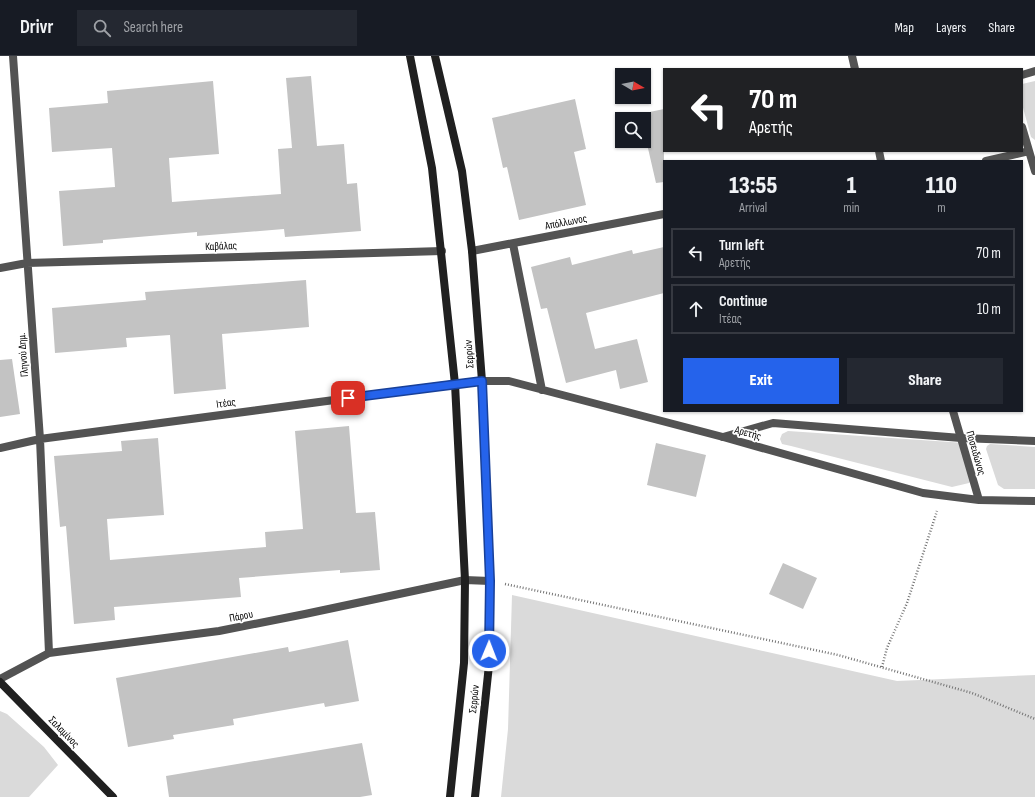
<!DOCTYPE html>
<html lang="en">
<head>
<meta charset="utf-8">
<style>
	:root { --surface:#171b24; --page:#242831; --text:#f1f3f6; --muted:#9ea1a6; --line:#363941; --accent:#2563eb }
	body { margin:0; font-family:"Sofia Sans Condensed",sans-serif; background:var(--page); color:var(--text); height:100vh; display:flex; flex-direction:column; font-size:15px; white-space:nowrap }
	* { box-sizing:border-box; margin:0 }
	p { font-size:13px; color:var(--muted) }
	.icon { flex:none; width:22px; height:22px; fill:none; stroke:currentColor; stroke-width:2; stroke-linecap:round; stroke-linejoin:round }
	.map { position:relative; flex:1; overflow:hidden }
	.panel { position:absolute; left:663px; top:104px; width:360px; height:252px; display:flex; flex-direction:column; background:var(--surface); border-radius:0px; box-shadow:0 1px 3px #0004 }
	.panel>* { flex:none }
	.banner { position:absolute; left:663px; top:12px; width:360px; height:84px; border-radius:0px; box-shadow:0 1px 3px #0004; background:#202124; color:#fff; overflow:hidden }
	.needle { width:26px; rotate:100deg }
	.controls { position:absolute; left:615px; top:12px; display:grid; gap:8px }
	.controls a { display:grid; place-items:center; width:36px; height:36px; border-radius:0px; background:var(--surface); box-shadow:0 1px 3px #0004; font-size:20px }
	.pin { position:absolute; display:grid; place-items:center; width:34px; height:34px; color:#fff; margin:-17px; border-radius:8px; box-shadow:0 2px 6px #0006 }
	.me { position:absolute; width:44px; margin:-22px; rotate:1deg; stroke-linejoin:round; filter:drop-shadow(0 0 3px #0008) }
	.turn { display:flex; align-items:center; gap:14px; height:84px; padding:0 20px; font-size:18px }
	.turn .icon { width:52px; height:52px; stroke-width:2.5 }
	.turn b { display:block; font-size:28px; line-height:34px }
	.eta { display:flex; justify-content:space-evenly; align-items:center; height:68px; text-align:center }
	.eta b { font-size:24px; font-weight:800; line-height:28px }
	.primary-button { display:flex; gap:8px; margin-top:auto; padding:8px 20px }
	.primary-button a { flex:1; height:46px; border-radius:0px; background:var(--accent); color:#fff; font-size:16px; font-weight:800; line-height:46px; text-align:center }
	.primary-button a+a { background:var(--page); color:var(--text) }
	ul { padding:0; list-style:none }
	li { display:flex; align-items:center; gap:12px; height:50px; margin:0 8px 6px; padding:0 12px; border:2px solid var(--line); border-radius:0px }
	li div { flex:1 }
	li b { display:block; font-size:15px }
	li em { font-style:normal }
	header { display:flex; align-items:center; gap:24px; box-sizing:border-box; height:56px; padding:0 20px; background:var(--surface); border-bottom:1px solid var(--line) }
	header strong { font-size:19px }
	nav { display:flex; gap:22px; margin-inline-start:auto; font-size:14px }
	.search { width:280px; height:36px; background:var(--page); display:flex; align-items:center; gap:10px; box-sizing:border-box; padding:0 14px; border-radius:0px; color:var(--muted); font-size:15px }
	.map>svg:first-child { display:block }
	.green { fill:#dadada }
	.building { fill:#c3c3c3 }
	.lines { fill:none; stroke-linecap:round; stroke-linejoin:round }
	.path { stroke:#757575; stroke-width:2.5; stroke-dasharray:1 2; stroke-linecap:butt }
	.lane { stroke:#535353; stroke-width:8 }
	.street { stroke:#535353; stroke-width:8 }
	.secondary { stroke:#202020; stroke-width:8 }
	.route-casing { stroke:#184099; stroke-width:10 }
	.route { stroke:#2563eb; stroke-width:7 }
	.labels { text-anchor:middle; dominant-baseline:central; stroke-width:3.5; stroke-linejoin:round; paint-order:stroke }
	.street-label { font-size:11px; fill:#000; stroke:#fff }
</style>
</head>
<body>
<header>
<strong>Drivr</strong>
<div class="search"><svg class="icon" aria-label="search" viewBox="0 0 24 24"><circle cx="10" cy="10" r="6"/><path d="M15 15l6 6"/></svg>Search here</div>
<nav><a>Map</a><a>Layers</a><a>Share</a></nav>
</header>
<div class="map">
<svg width="1035" height="741" viewBox="0 0 1035 741">
	<rect width="100%" height="100%" fill="#fff"/>
	<!-- green -->
	<path class="green" d="M 1035,25 L 1035,84 L 1031,81 L 1022,48 L 1022,28 Z
		M 788,375 L 965,387 L 972,423 L 969,427 L 952,431 L 791,390 L 782,388 L 780,383 L 782,378 Z
		M 990,388 L 1035,391 L 1035,433 L 1004,433 L 998,429 L 986,393 L 987,390 Z
		M 512,539 L 897,625 L 1035,619 L 1035,741 L 501,741 L 508,673 Z
		M 0,655 L 7,658 L 44,691 L 58,709 L 29,741 L 0,741 Z"/>
	<!-- building -->
	<path class="building" d="M 311,20 L 317,90 L 344,88 L 347,128 L 357,127 L 361,175 L 285,181 L 284,173 L 197,180 L 197,176 L 103,184 L 103,187 L 63,190 L 59,135 L 115,131 L 112,92 L 52,96 L 49,52 L 108,47 L 107,35 L 213,25 L 219,98 L 169,102 L 172,146 L 281,138 L 278,93 L 292,92 L 286,22 Z
		M 575,43 L 586,93 L 574,96 L 586,149 L 519,164 L 507,111 L 503,112 L 492,62 Z
		M 664,53 L 664,126 L 656,127 L 644,75 L 644,63 L 641,63 L 640,58 Z
		M 664,191 L 664,237 L 586,257 L 595,293 L 637,283 L 648,326 L 620,333 L 616,314 L 566,327 L 547,252 L 541,253 L 531,211 L 570,201 L 572,209 L 632,194 L 633,198 Z
		M 306,224 L 309,271 L 222,278 L 226,333 L 174,338 L 170,279 L 126,282 L 127,291 L 55,297 L 52,252 L 146,244 L 145,236 Z
		M 12,303 L 20,358 L 0,361 L 0,304 Z
		M 349,370 L 356,457 L 375,456 L 380,514 L 340,517 L 340,514 L 239,522 L 241,541 L 114,551 L 115,564 L 74,568 L 66,470 L 60,471 L 54,400 L 122,395 L 121,385 L 158,382 L 164,459 L 107,463 L 110,504 L 266,491 L 265,476 L 303,473 L 295,375 Z
		M 656,387 L 706,399 L 696,441 L 647,429 Z
		M 783,507 L 817,522 L 803,553 L 769,538 Z
		M 348,584 L 359,645 L 325,651 L 324,647 L 233,663 L 234,669 L 173,679 L 174,683 L 128,691 L 116,622 L 288,591 L 289,596 Z
		M 362,687 L 372,739 L 360,741 L 169,741 L 166,720 Z"/>
	<g class="lines">
		<!-- path -->
		<path class="path" d="M 505,528 L 838,599 L 972,637 L 1035,663
			M 882,611 L 887,592 L 907,547 L 937,455"/>
		<!-- lane -->
		<path class="lane" d="M 723,381 L 773,367 L 961,382 L 1035,385"/>
		<!-- street -->
		<path class="street" d="M 13,0 L 40,383 L 49,597
			M 852,0 L 855,13
			M 1022,19 L 1035,15
			M 1022,71 L 1035,115
			M 879,95 L 881,105
			M 986,105 L 1029,95
			M 513,188 L 542,334
			M 472,195 L 664,158
			M 0,212 L 27,207 L 442,195
			M 953,355 L 979,444
			M 0,392 L 40,383 L 455,328 L 482,325 L 509,325 L 723,381 L 923,437 L 979,444 L 1035,445
			M 0,623 L 49,597 L 219,575 L 305,558 L 465,524 L 490,525"/>
		<!-- secondary -->
		<path class="secondary" d="M 410,0 L 432,112 L 455,328 L 465,524 L 464,607 L 450,741
			M 435,0 L 462,115 L 472,195 L 482,325 L 490,525 L 489,609 L 475,741
			M 0,626 L 113,741"/>
	</g>
	<g class="lines">
		<defs>
			<path id="route" d="M 348,342 L 482,325 L 490,525 L 489,595"/>
		</defs>
		<!-- route casing -->
		<use href="#route" class="route-casing"/>
		<!-- route -->
		<use href="#route" class="route"/>
	</g>
	<g class="labels">
		<!-- street labels -->
		<g class="street-label">
			<text transform="translate(566 166) rotate(-11)">Απόλλωνος</text>
			<text transform="translate(221 190) rotate(-2)">Καβάλας</text>
			<text transform="translate(469 298) rotate(-94)">Σερρών</text>
			<text transform="translate(23 299) rotate(-94)">Γληνού Δημ.</text>
			<text transform="translate(226 347) rotate(-8)">Ιτέας</text>
			<text transform="translate(748 377) rotate(16)">Αρετής</text>
			<text transform="translate(976 397) rotate(74)">Ποσειδώνος</text>
			<text transform="translate(241 560) rotate(-11)">Πάρου</text>
			<text transform="translate(474 643) rotate(-84)">Σερρών</text>
			<text transform="translate(64 676) rotate(46)">Σαλαμίνος</text>
		</g>
	</g>
</svg>
<div class="controls">
<a><svg class="needle" viewBox="-14 -14 28 28"><path d="M0-13l5 13h-10z" fill="#e53935"/><path d="M0 13l5-13h-10z" fill="#9ea1a6"/></svg></a>
<a><svg class="icon" aria-label="search" viewBox="0 0 24 24"><circle cx="10" cy="10" r="6"/><path d="M15 15l6 6"/></svg></a>
</div>
<div class="pin" style="left:348px;top:342px;background:#d93025"><svg class="icon" aria-label="arrive" viewBox="0 0 24 24"><path d="M6 21V4h12l-3 4 3 4H6"/></svg></div>
<svg class="me" style="left:489px;top:595px" viewBox="-20 -20 40 40"><circle r="17" fill="#2563eb" stroke="#fff" stroke-width="3"/><path d="M0-11L8 9 0 5-8 9z" fill="#fff"/></svg>
<div class="banner">
<div class="turn"><svg class="icon" aria-label="left" viewBox="0 0 24 24"><path d="M17 20v-9H6M10 6l-5 5 5 5"/></svg><div><b>70 m</b>Αρετής</div></div>
</div>
<section class="panel">
<div class="eta">
<div><b>13:55</b><p>Arrival</p></div>
<div><b>1</b><p>min</p></div>
<div><b>110</b><p>m</p></div>
</div>
<ul>
<li><svg class="icon" aria-label="left" viewBox="0 0 24 24"><path d="M17 20v-9H6M10 6l-5 5 5 5"/></svg><div><b>Turn left</b><p>Αρετής</p></div><em>70 m</em></li>
<li><svg class="icon" aria-label="ahead" viewBox="0 0 24 24"><path d="M12 20V5M6 11l6-6 6 6"/></svg><div><b>Continue</b><p>Ιτέας</p></div><em>10 m</em></li>
</ul>
<div class="primary-button"><a>Exit</a><a>Share</a></div>
</section>
</div>
</body>
</html>
